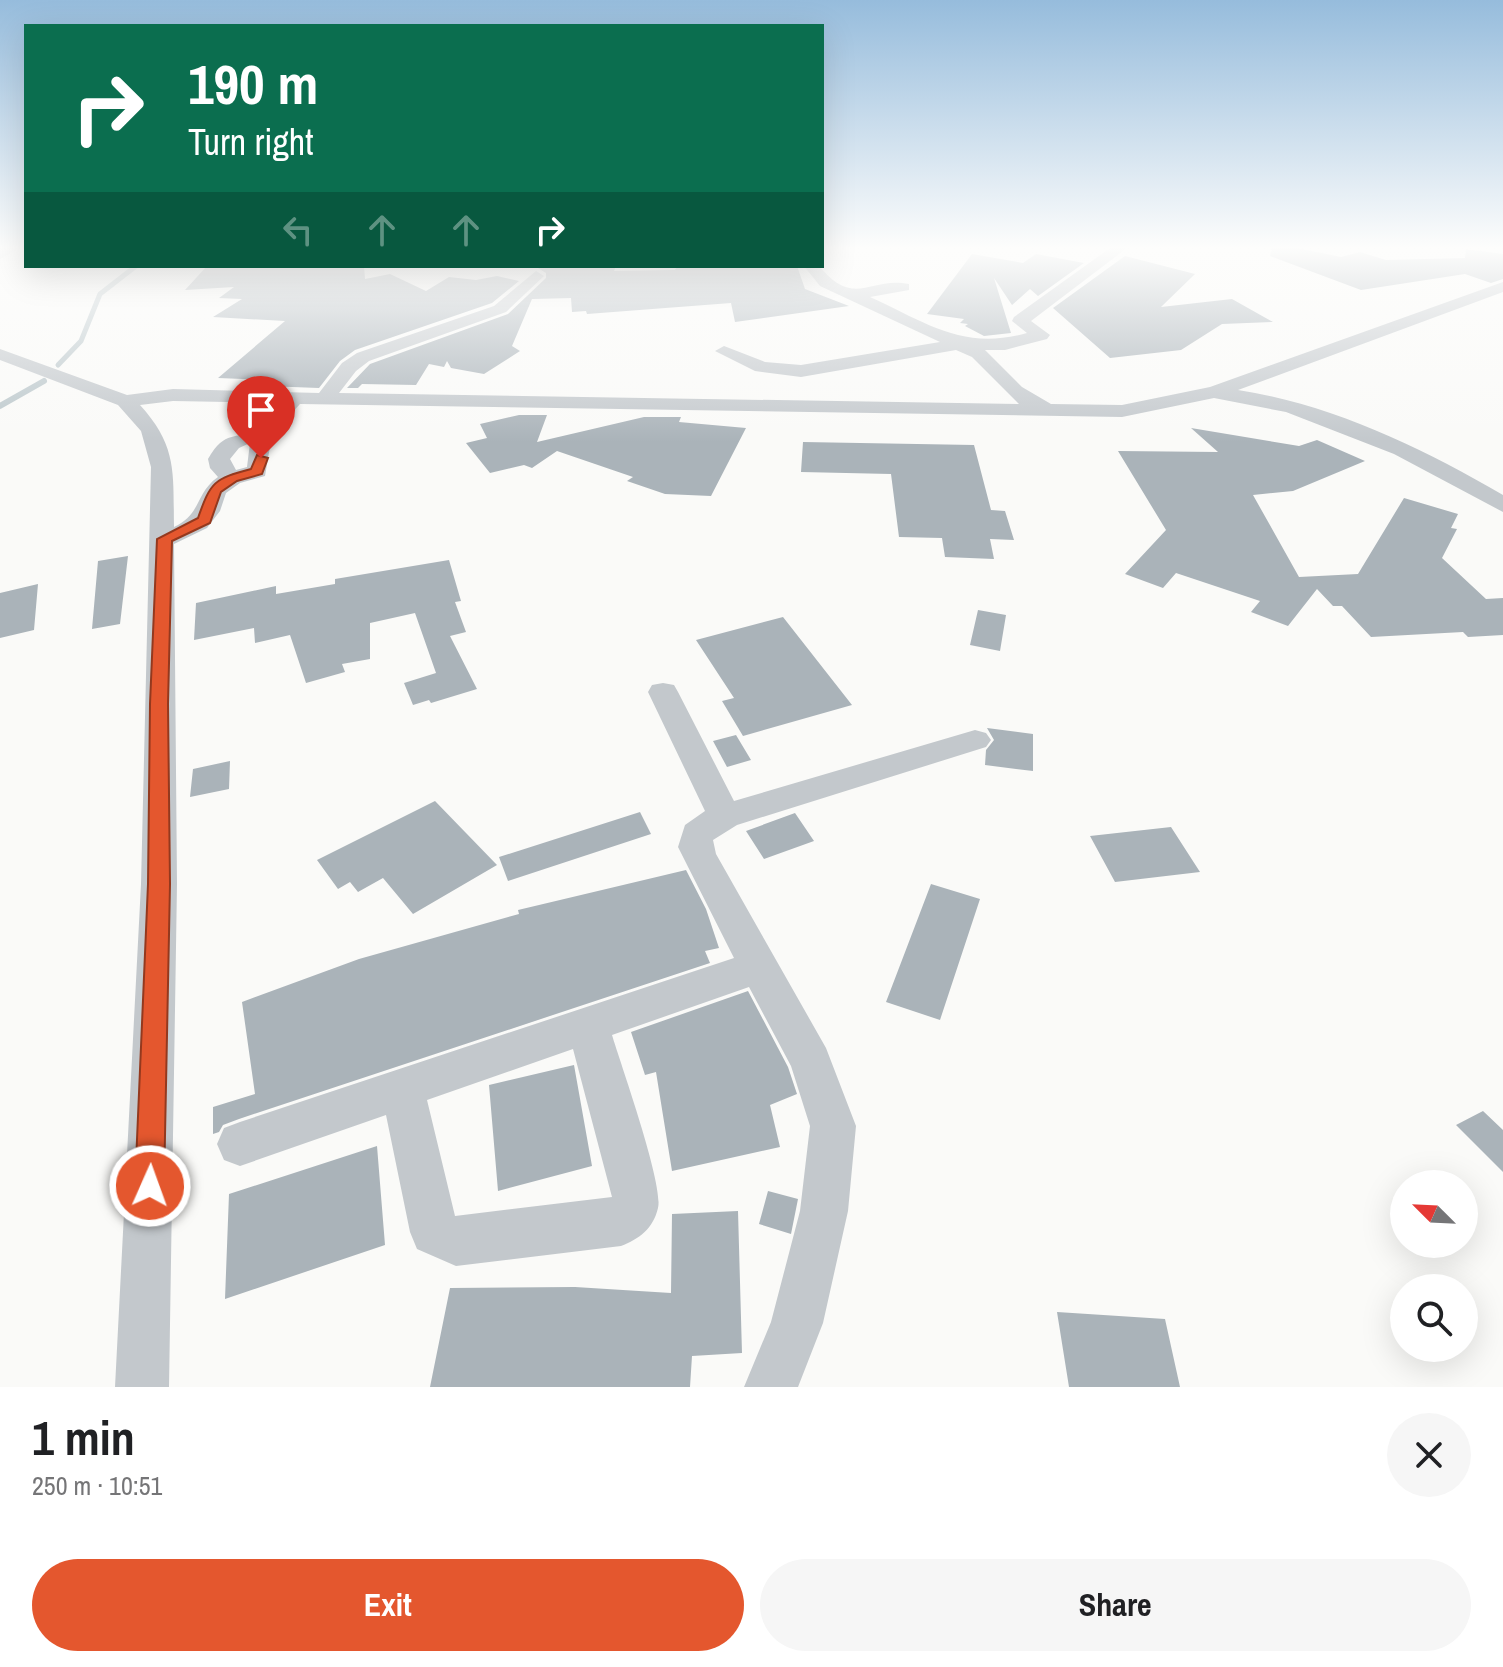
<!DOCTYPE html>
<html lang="en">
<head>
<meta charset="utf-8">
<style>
	:root { --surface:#fff; --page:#f6f6f6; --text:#202124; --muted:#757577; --accent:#e4572e }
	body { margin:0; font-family:"Archivo Narrow",sans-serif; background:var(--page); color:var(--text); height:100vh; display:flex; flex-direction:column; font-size:30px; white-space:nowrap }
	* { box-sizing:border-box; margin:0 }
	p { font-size:26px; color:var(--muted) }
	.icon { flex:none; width:44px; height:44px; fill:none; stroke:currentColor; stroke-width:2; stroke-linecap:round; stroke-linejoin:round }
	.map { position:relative; height:1387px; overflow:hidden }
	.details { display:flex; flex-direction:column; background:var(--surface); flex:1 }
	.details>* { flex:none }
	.top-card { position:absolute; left:24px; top:24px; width:800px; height:244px; border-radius:0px; box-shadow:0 8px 32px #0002; background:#0b6e4f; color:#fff; overflow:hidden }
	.needle { width:52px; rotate:294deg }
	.controls { position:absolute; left:1390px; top:1170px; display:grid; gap:16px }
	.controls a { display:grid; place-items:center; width:88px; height:88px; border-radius:50%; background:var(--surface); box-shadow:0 8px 32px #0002; font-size:40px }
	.pin { position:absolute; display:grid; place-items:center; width:68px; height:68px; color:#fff; margin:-82px -34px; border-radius:50% 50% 50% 0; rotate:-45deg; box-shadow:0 0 8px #0007 }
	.pin .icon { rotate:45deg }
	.me { position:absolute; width:88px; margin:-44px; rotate:2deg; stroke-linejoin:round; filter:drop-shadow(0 0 6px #0008) }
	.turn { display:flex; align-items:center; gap:28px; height:168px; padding:0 32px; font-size:36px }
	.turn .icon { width:104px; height:104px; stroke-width:2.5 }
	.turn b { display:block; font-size:56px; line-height:68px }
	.lanes { display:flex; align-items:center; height:76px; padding:0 32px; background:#0003; justify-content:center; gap:40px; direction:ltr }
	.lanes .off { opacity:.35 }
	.round { display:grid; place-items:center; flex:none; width:84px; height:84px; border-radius:42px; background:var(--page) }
	.head { display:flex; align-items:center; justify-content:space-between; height:136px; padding:0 32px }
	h1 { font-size:48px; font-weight:700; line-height:60px }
	.cta { display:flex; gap:16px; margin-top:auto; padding:16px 32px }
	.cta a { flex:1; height:92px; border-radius:48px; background:var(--accent); color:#fff; font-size:32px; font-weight:700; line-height:92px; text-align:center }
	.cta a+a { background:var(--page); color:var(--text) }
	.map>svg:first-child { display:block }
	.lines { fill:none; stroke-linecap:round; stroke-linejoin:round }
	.stream-far1 { stroke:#bbc7cb; stroke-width:5 }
	.stream { stroke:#bbc7cb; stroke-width:6 }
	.building { fill:#aab3b9 }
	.minor { fill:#c3c8cc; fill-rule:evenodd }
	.highway { fill:#d6dbdf; fill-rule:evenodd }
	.route { fill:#e4572e; stroke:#94391e; stroke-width:2 }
</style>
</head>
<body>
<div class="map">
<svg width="1503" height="1387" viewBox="0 0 1503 1387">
	<rect width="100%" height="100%" fill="#fafaf8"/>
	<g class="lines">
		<!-- stream-far1 -->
		<path class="stream-far1" d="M 58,365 L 81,341 L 100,294 L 136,266"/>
		<!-- stream -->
		<path class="stream" d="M 0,406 L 44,381"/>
	</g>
	<!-- building -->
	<path class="building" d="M 1272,248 L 1297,248 L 1341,257 L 1360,252 L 1386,260 L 1465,258 L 1466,249 L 1503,254 L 1503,279 L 1491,283 L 1465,274 L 1361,290 L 1270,256 Z
		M 972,254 L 1023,263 L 1036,254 L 1084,263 L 1038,296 L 1030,289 L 1012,305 L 994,278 L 1011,333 L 984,336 L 965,326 L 968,324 L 960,323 L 964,319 L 927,314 Z
		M 1125,256 L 1195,274 L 1161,307 L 1232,299 L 1273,322 L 1222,324 L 1181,350 L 1110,358 L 1053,308 Z
		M 207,266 L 364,266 L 365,279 L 390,274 L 426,291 L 449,277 L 476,280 L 497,276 L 519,281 L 492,303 L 355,350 L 340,361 L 319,388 L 265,386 L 272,380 L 218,378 L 285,321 L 213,317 L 242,299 L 219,298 L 234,287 L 185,290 Z
		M 540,266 L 616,266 L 614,271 L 675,270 L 677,267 L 797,266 L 805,289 L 849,306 L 735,322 L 731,303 L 587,314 L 586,311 L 572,312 L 571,298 L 532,299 L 512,346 L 520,351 L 484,374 L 451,368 L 447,361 L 444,367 L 429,364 L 416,385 L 362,384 L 358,388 L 347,388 L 370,364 L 508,314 L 546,278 L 546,273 L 538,268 Z
		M 519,415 L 547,415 L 537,442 L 644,417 L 681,417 L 679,422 L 746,428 L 711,496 L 665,494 L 627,481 L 633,477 L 557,451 L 532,468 L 524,465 L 490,473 L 466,443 L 487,438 L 480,424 Z
		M 1191,428 L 1299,446 L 1317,440 L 1365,461 L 1293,491 L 1253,495 L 1299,577 L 1358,574 L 1404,498 L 1458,514 L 1451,528 L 1457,529 L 1442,558 L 1486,599 L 1503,598 L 1503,635 L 1468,637 L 1463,632 L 1371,637 L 1342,606 L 1333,606 L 1317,589 L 1288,626 L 1251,612 L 1260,601 L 1176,573 L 1163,588 L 1125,574 L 1166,530 L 1118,451 L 1218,452 Z
		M 803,442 L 974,445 L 991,510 L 1005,511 L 1014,540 L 990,539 L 994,559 L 945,557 L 942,538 L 899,537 L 891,474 L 801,472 Z
		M 128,556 L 120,624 L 92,629 L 98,561 Z
		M 449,560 L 461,601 L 455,602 L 466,632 L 450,636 L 477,689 L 431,703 L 429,700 L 413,705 L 404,683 L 436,673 L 415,613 L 370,623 L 370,659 L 342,664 L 345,672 L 306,683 L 290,635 L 255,643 L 254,628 L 194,640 L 196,603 L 276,586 L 276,594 L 335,584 L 335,579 Z
		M 38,584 L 34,630 L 0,638 L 0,593 Z
		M 978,610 L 1006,615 L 1000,651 L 970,645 Z
		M 783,617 L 852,705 L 743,736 L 722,701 L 734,698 L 696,640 Z
		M 987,728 L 1033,734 L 1033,771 L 985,765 L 986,750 L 994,740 Z
		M 736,735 L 751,760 L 727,767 L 713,741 Z
		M 230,761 L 229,789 L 190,797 L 193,769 Z
		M 435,801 L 497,865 L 413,914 L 383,878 L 358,892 L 350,882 L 338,889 L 317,860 Z
		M 640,812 L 651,834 L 508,881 L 499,857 Z
		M 795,813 L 814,841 L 764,859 L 746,831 Z
		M 1171,827 L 1200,872 L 1115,882 L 1090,836 Z
		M 686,870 L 706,909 L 719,948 L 705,951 L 710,963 L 239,1119 L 223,1125 L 219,1132 L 213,1134 L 213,1107 L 255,1094 L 242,1002 L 359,959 L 519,914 L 518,910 Z
		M 931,884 L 980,899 L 940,1020 L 886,1002 Z
		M 748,991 L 788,1067 L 797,1094 L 770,1105 L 780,1147 L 672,1171 L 656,1072 L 645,1075 L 631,1032 Z
		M 574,1065 L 592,1166 L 498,1191 L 489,1085 Z
		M 1483,1111 L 1503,1130 L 1503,1172 L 1456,1125 Z
		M 377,1146 L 385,1245 L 225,1299 L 229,1194 Z
		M 768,1191 L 798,1199 L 791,1234 L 759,1224 Z
		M 738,1211 L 742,1353 L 692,1356 L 690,1387 L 430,1387 L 450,1288 L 575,1287 L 671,1293 L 672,1214 Z
		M 1057,1312 L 1165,1319 L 1180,1387 L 1069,1387 Z"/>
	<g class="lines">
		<!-- minor -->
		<path class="minor" d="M 1110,248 L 1127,248 L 1031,321 L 1050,335 L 1047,339 L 1005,350 L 985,350 L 1022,387 L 1051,404 L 1122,405 L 1210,387 L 1503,282 L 1503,292 L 1238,390 C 1333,405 1420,447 1503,495 L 1503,512 L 1394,454 L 1286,412 L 1214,398 L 1122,417 L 300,404 L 272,435 L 265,476 L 240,483 L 226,493 L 220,511 L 207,528 L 174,544 L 177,884 L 169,1387 L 115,1387 L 141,884 L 151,467 L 141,431 L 118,405 L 0,360 L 0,349 L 127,395 L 173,389 L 319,393 L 342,363 L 357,353 L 494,306 L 536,271 L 544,276 L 506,312 L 369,361 L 356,371 L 339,393 L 1019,404 L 972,357 L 956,350 L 801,377 L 755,371 L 715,351 L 724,346 L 765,362 L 801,365 L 940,342 L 820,286 L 804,266 L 819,266 C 855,309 869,276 909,284 L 909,290 L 870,297 C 927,323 963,351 1027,333 L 1012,321 L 1014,317 ZM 173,401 L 279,403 C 272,411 265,422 256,428 C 235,442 226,428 208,459 L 210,468 L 218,477 C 195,493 202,514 174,527 C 173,473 178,447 140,405 ZM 250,443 L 247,467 L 236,470 L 230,459 L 239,448 Z
			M 663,683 L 674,685 L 678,692 L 734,801 L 975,730 L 986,733 L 991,740 L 986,747 L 737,825 L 713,840 L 716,854 L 826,1048 L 856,1126 L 848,1211 L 823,1323 L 798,1387 L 744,1387 L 771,1322 L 800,1211 L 810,1126 L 791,1066 L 749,987 L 612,1035 C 621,1065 664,1185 658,1208 C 653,1229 639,1239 621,1246 L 456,1266 L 417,1249 L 410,1232 L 386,1115 L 240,1166 L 224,1160 L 217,1144 L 224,1128 L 240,1122 L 734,958 L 678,847 L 685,825 L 705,811 L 648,692 L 652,685 ZM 573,1049 L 612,1197 L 455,1216 L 427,1100 Z"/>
		<!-- highway -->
		<path class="highway" d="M 0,248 L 20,248 L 0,259 Z"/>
	</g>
	<!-- sky -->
	<linearGradient id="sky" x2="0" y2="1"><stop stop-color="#96bcdc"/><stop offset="0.56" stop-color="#fdfdfc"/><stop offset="1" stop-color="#fdfdfc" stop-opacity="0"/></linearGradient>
	<rect width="1503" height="442" fill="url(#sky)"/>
	<!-- route -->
	<path class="route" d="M 257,455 L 268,458 L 262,474 L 237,481 L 221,492 L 210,523 L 172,541 L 168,704 L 170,884 L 164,1186 L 160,1196 L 150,1200 L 140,1196 L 135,1186 L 148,884 L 150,704 L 157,539 L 198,518 C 211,481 214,479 251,469 Z"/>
</svg>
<div class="controls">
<a><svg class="needle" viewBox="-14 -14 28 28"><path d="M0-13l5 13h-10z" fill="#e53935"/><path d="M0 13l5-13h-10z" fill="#757577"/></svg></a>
<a><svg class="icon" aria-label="search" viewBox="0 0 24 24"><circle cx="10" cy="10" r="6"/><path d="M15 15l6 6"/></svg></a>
</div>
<div class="pin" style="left:261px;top:458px;background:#d93025"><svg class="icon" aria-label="arrive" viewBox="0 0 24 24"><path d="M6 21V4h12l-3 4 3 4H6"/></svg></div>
<svg class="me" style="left:150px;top:1186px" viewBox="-20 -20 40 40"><circle r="17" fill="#e4572e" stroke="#fff" stroke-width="3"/><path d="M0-11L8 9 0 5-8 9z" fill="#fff"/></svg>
<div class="top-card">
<div class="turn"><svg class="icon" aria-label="right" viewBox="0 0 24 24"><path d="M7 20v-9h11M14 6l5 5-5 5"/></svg><div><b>190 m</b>Turn right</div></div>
<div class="lanes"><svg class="icon off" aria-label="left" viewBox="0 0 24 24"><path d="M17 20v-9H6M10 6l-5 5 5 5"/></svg><svg class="icon off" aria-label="ahead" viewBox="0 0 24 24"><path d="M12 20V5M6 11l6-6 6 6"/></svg><svg class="icon off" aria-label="ahead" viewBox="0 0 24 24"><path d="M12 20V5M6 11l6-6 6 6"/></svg><svg class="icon" aria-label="right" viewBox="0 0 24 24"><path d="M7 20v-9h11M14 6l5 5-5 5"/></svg></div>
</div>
</div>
<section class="details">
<div class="head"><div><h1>1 min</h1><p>250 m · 10:51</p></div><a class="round"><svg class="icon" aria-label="close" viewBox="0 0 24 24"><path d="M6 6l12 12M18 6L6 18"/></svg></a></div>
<div class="cta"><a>Exit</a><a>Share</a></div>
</section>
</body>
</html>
